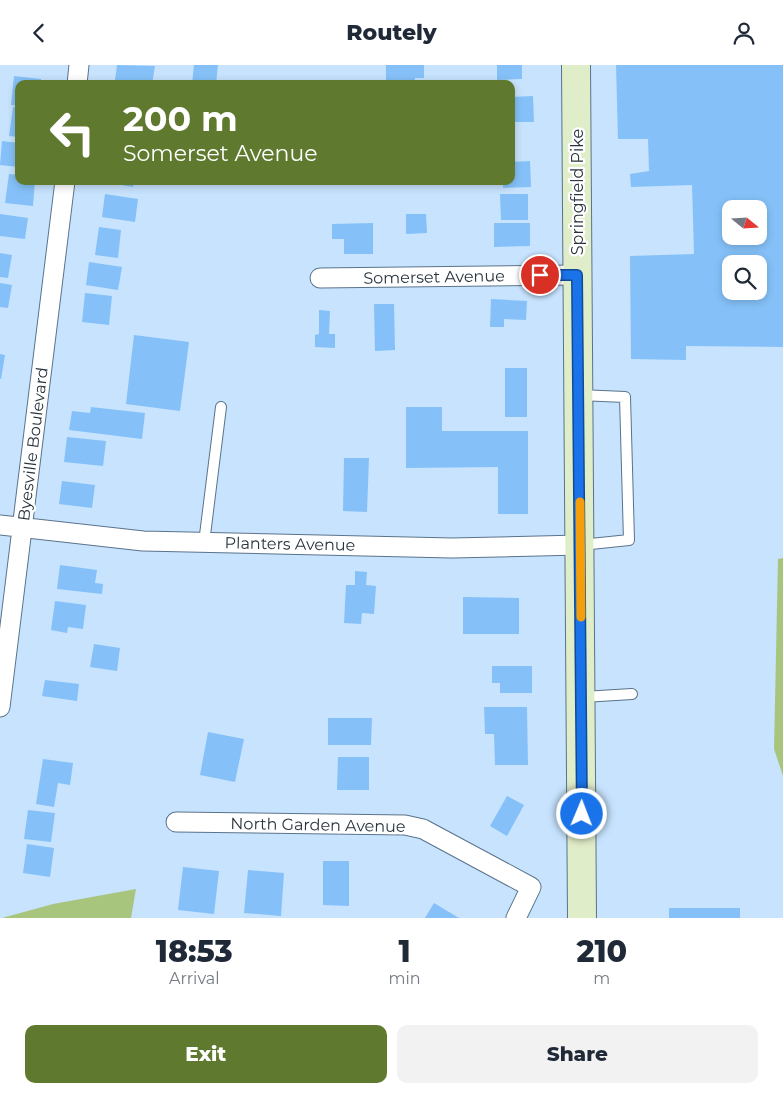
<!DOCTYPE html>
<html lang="en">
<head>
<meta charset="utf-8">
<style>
	:root { --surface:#fff; --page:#f2f2f3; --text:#1f2937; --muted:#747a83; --accent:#5f7a2e }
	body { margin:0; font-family:Montserrat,sans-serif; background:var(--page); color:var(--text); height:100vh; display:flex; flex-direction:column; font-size:19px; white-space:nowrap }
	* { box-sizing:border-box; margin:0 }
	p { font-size:16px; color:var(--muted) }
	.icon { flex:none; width:28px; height:28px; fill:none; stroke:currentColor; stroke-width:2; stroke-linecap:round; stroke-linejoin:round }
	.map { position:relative; height:853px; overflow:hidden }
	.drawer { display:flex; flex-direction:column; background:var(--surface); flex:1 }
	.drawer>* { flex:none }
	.guide { position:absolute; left:15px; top:15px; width:500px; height:105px; border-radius:10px; box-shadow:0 2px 8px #0003; background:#5f7a2e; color:#fff; overflow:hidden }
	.needle { width:32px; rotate:108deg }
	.buttons { position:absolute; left:722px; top:135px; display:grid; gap:10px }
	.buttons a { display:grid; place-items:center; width:45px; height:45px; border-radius:10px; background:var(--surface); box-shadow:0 2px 8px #0003; font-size:25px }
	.pin { position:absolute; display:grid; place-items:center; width:42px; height:42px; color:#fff; margin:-21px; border:2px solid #fff; border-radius:50%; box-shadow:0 1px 5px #0007 }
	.me { position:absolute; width:55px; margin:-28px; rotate:1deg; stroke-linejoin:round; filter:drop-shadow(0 0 4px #0008) }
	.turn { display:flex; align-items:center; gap:18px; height:105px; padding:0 25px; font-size:22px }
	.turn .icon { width:65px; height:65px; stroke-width:2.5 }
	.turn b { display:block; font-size:35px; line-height:42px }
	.eta { display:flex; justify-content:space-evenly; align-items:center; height:85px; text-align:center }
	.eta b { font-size:30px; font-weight:800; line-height:35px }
	.primary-button { display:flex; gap:10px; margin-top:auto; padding:10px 25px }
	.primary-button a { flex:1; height:58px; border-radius:10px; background:var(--accent); color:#fff; font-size:20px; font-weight:800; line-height:58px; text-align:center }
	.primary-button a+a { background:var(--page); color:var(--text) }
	header { display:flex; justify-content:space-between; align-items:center; height:65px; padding:0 25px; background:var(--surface); font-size:22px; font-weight:800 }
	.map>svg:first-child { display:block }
	.green { fill:#a8c57e }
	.building { fill:#85c1f8; fill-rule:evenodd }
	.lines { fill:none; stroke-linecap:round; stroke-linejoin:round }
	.service-casing { stroke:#5a738b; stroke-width:12 }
	.minor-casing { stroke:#5a738b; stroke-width:21 }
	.secondary-casing { stroke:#5a738b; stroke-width:30 }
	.service { stroke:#fff; stroke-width:10 }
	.minor { stroke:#fff; stroke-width:19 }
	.secondary { stroke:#e0edc9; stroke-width:28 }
	.route-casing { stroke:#114b97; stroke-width:12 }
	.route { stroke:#1a73e8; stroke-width:9 }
	.slow { stroke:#f59e0b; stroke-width:9 }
	.labels { text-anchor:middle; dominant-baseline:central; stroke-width:4.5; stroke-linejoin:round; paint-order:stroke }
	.street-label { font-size:16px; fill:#29343e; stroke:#fff }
</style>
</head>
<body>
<header><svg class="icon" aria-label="back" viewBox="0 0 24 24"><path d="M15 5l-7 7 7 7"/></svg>Routely<svg class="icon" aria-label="person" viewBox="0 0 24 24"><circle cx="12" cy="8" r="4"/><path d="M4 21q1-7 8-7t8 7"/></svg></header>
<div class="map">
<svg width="783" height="853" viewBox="0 0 783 853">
	<rect width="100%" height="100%" fill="#c7e3fe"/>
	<!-- green -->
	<path class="green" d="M 783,493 L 783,711 L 774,684 L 778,494 Z
		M 136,824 L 131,853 L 2,853 L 53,839 Z"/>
	<!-- building -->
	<path class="building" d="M 117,0 L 155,1 L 152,19 L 119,19 L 120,15 L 115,15 Z
		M 194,0 L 218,0 L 216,19 L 192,19 Z
		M 386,0 L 424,0 L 424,13 L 415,13 L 415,19 L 386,19 Z
		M 497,0 L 522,0 L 522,14 L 497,15 Z
		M 616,0 L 783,0 L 783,282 L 686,281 L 686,295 L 631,294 L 630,191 L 694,189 L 692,120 L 631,122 L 630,109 L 649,106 L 648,74 L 618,74 ZM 731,144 L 759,144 L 759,171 L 731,171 ZM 731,199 L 759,199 L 759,226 L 731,226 Z
		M 14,11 L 41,14 L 41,19 L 19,19 L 19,41 L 11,40 Z
		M 533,31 L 534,57 L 511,57 L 511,32 Z
		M 13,42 L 19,43 L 19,72 L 9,71 Z
		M 2,76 L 19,78 L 19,102 L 0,100 Z
		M 530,96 L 531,122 L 503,123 L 503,116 L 511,116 L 511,97 Z
		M 9,109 L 19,110 L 19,116 L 35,116 L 33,141 L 5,138 Z
		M 99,116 L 134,116 L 133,122 Z
		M 105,129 L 138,134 L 135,157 L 102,152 Z
		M 500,129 L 528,129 L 528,155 L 501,155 Z
		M 0,149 L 28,153 L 25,174 L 0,171 Z
		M 406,149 L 426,149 L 427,168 L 406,169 Z
		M 373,158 L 373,189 L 344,189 L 344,174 L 332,174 L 332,159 Z
		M 494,158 L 530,158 L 530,181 L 494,182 Z
		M 99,162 L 121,165 L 118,193 L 95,190 Z
		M 0,188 L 12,190 L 8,213 L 0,212 Z
		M 89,197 L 122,202 L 118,225 L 86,220 Z
		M 0,218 L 12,220 L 8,243 L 0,242 Z
		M 85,228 L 112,231 L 109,260 L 82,257 Z
		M 491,234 L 527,236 L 526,255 L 504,254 L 504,262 L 490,262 Z
		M 374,239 L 394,239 L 395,285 L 375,286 Z
		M 319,245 L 330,246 L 329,269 L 335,269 L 335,283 L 315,282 L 315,270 L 319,269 Z
		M 134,270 L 189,277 L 180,346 L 126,339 Z
		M 0,289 L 5,290 L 1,314 L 0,314 Z
		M 505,303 L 527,303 L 527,352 L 505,352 Z
		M 91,342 L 145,348 L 142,374 L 69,365 L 72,346 L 90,348 Z
		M 406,342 L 442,342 L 442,366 L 528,366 L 528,449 L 498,449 L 498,402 L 406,403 Z
		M 67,372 L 106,376 L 103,401 L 64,397 Z
		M 344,393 L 369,393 L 367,447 L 343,446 Z
		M 62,416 L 95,420 L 92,443 L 59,439 Z
		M 60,500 L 97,505 L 95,518 L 103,519 L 102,529 L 57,524 Z
		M 355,506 L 367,507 L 366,520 L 376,521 L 374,549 L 362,548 L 361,559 L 344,558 L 346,520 L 355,520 Z
		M 463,532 L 519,533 L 519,569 L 463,569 Z
		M 55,536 L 86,540 L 83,564 L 68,562 L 67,568 L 51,565 Z
		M 94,579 L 120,583 L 117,606 L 90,602 Z
		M 492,601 L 532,601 L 532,628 L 500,628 L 500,618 L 492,618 Z
		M 45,615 L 79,619 L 77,636 L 42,631 Z
		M 484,642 L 527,642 L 528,700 L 495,700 L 494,669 L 485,669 Z
		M 328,653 L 372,653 L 371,680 L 328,680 Z
		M 208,667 L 244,674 L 235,717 L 200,710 Z
		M 338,692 L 369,692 L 369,725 L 337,725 Z
		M 43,694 L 73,698 L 70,720 L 58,718 L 54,742 L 36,739 Z
		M 507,731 L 524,740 L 507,771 L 490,761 Z
		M 28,745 L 55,748 L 51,777 L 24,774 Z
		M 27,779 L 54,783 L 50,812 L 23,808 Z
		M 323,796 L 349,796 L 349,841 L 323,840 Z
		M 183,802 L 219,806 L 214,849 L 178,845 Z
		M 248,805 L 284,808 L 281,851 L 244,848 Z
		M 434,838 L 459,853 L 425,853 Z
		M 669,843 L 740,843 L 740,853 L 669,853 Z"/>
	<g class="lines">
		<defs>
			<path id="service" d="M 579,330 L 625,332 L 629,475 L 581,480
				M 204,478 L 221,342
				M 583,632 L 632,629"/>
			<path id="minor" d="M 77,19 L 79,0
				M 320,213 L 577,210
				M 0,460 L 143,476 L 452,483 L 580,480
				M 0,642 L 65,116
				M 176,757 L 405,760 L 423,764 L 531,822 L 516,853"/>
			<path id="secondary" d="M 576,0 L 582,853"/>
		</defs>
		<!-- service casing -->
		<use href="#service" class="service-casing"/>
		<!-- minor casing -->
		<use href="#minor" class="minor-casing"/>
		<!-- secondary casing -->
		<use href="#secondary" class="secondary-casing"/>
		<!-- service -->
		<use href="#service" class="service"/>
		<!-- minor -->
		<use href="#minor" class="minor"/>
		<!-- secondary -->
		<use href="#secondary" class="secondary"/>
	</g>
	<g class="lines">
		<defs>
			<path id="route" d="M 540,210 L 577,210 L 582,749"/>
		</defs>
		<!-- route casing -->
		<use href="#route" class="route-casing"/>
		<!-- route -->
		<use href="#route" class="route"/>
		<!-- slow -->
		<path class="slow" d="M 580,437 L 581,552"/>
	</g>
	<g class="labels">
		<!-- street labels -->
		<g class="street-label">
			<text transform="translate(577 127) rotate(-90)">Springfield Pike</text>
			<text transform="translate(434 212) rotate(-1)">Somerset Avenue</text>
			<text transform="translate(33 379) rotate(-83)">Byesville Boulevard</text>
			<text transform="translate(290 479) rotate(1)">Planters Avenue</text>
			<text transform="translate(318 760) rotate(1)">North Garden Avenue</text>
		</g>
	</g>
</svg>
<div class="buttons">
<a><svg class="needle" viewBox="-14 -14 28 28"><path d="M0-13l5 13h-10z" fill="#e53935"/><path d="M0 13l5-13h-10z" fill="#747a83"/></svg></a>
<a><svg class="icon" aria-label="search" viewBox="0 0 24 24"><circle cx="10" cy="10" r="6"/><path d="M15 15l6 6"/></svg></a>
</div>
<div class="pin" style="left:540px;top:210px;background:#d93025"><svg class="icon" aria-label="arrive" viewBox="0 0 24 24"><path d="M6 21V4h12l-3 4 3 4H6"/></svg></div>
<svg class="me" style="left:582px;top:749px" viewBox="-20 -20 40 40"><circle r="17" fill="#1a73e8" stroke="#fff" stroke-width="3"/><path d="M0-11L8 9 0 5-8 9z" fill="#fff"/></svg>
<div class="guide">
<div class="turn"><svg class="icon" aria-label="left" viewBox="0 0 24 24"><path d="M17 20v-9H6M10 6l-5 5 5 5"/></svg><div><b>200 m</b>Somerset Avenue</div></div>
</div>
</div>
<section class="drawer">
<div class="eta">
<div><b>18:53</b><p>Arrival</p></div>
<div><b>1</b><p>min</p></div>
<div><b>210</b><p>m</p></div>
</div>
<div class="primary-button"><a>Exit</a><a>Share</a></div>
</section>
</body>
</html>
